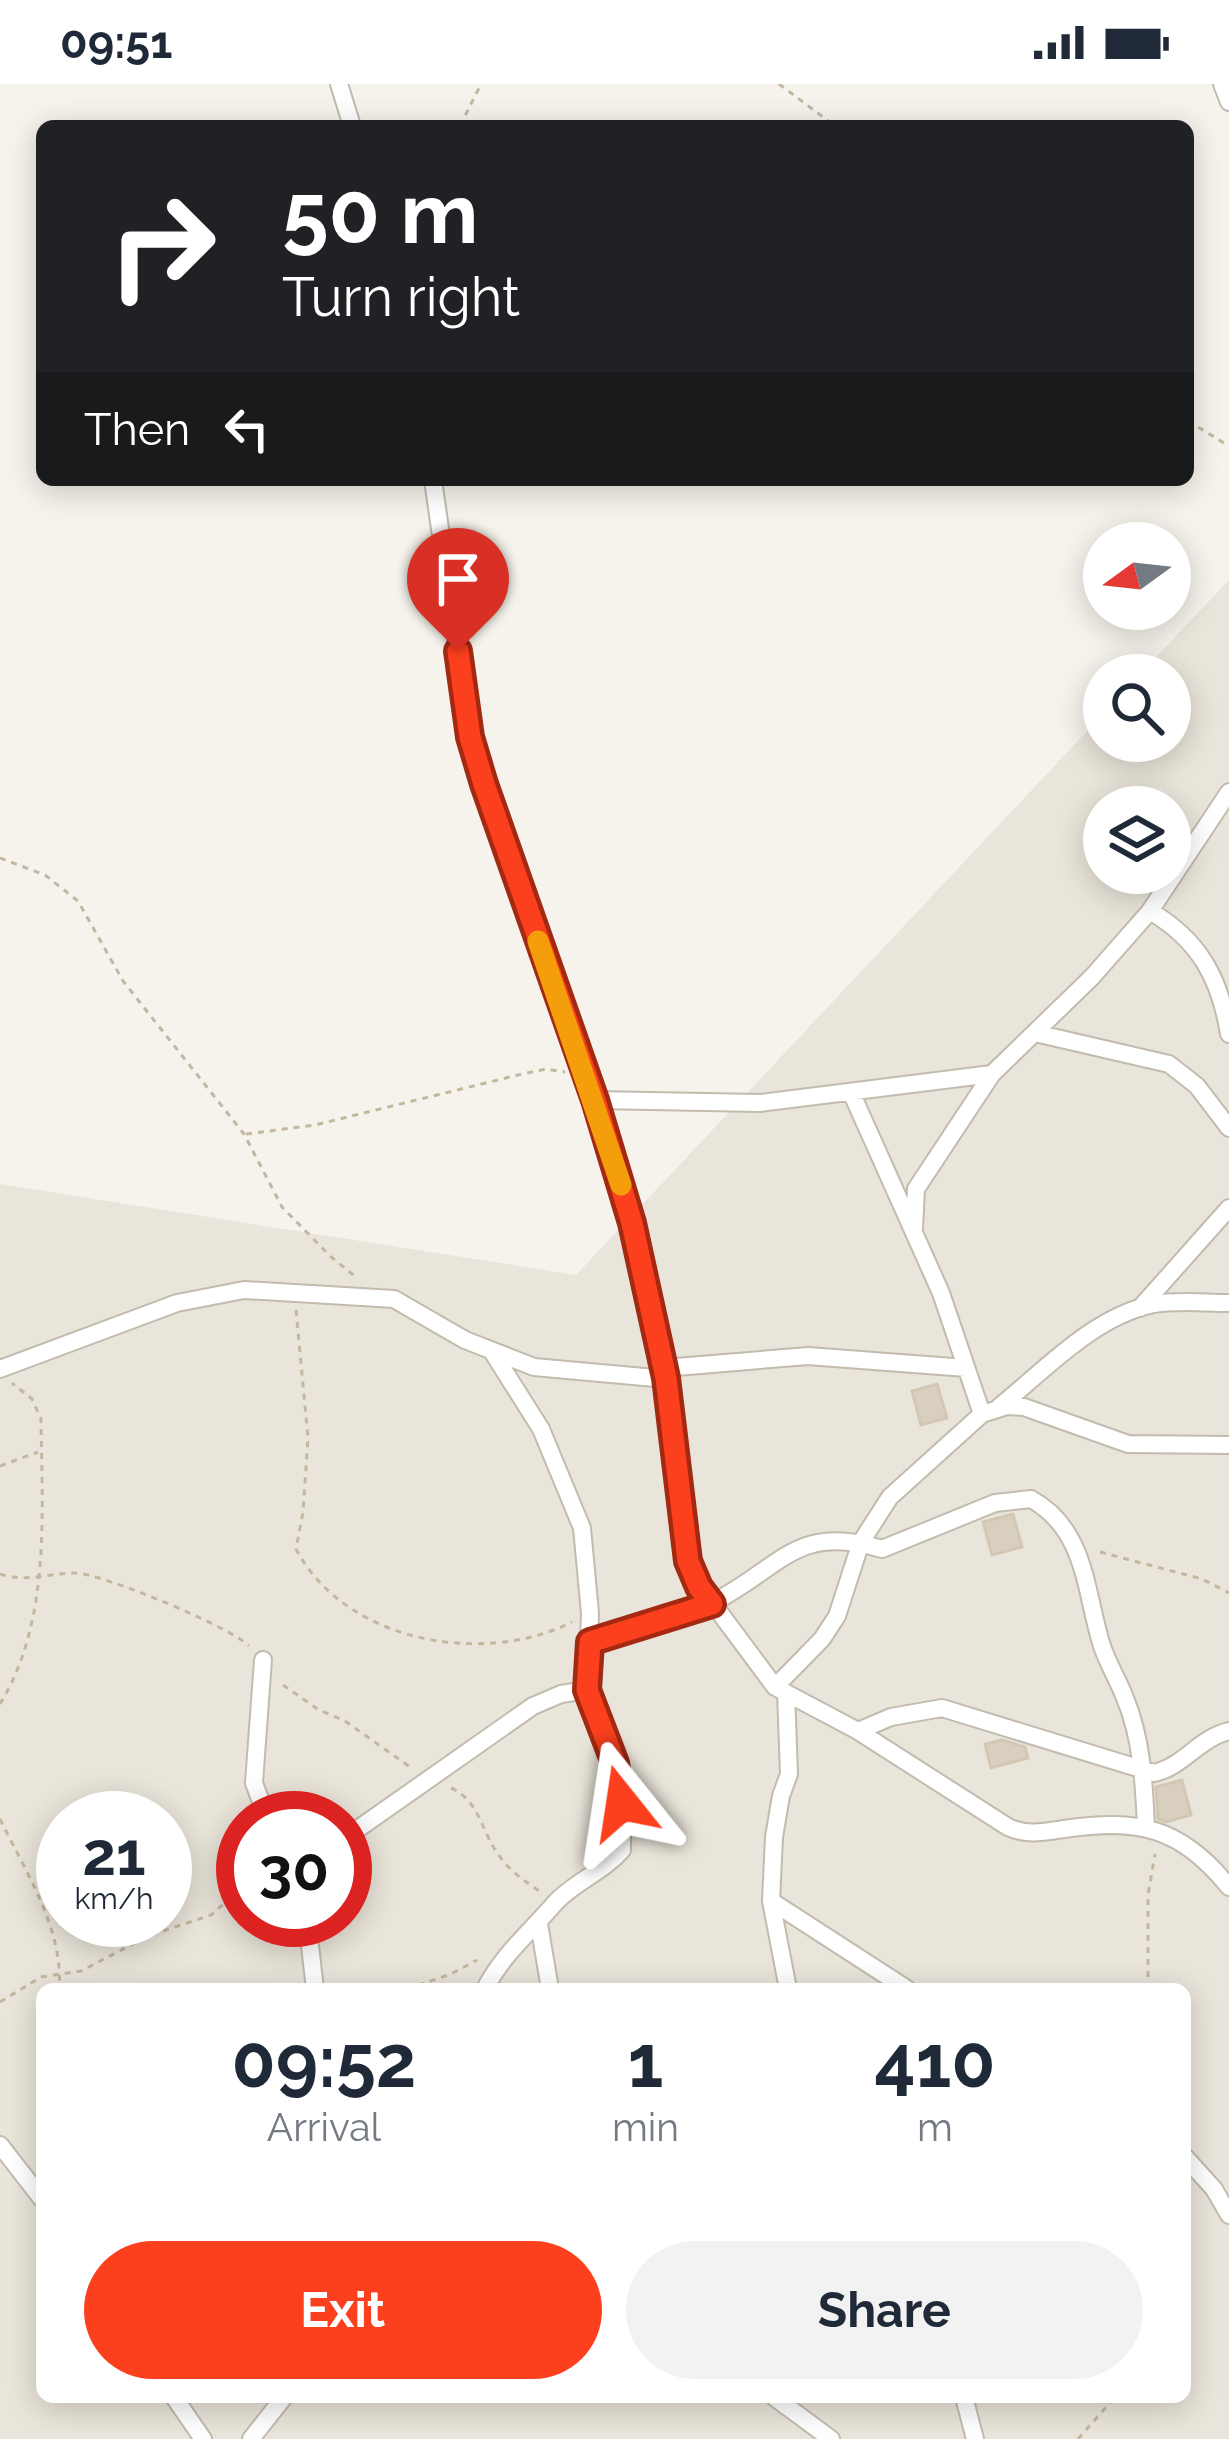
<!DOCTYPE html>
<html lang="en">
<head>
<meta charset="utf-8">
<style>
	:root { --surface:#fff; --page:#f2f2f3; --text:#1f2937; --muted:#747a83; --accent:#fc3f1d }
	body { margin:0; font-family:Raleway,sans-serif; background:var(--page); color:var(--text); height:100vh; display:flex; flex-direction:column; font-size:45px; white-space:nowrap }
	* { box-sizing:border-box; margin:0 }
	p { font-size:39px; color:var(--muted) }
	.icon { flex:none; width:66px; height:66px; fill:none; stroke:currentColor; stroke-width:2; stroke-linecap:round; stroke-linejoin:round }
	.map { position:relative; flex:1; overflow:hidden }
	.panel { position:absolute; left:36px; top:1899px; width:1155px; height:420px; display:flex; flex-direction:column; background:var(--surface); border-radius:18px; box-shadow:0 6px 30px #0003 }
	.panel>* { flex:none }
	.hud { position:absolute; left:36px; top:36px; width:1158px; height:366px; border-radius:18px; box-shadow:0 6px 30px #0003; background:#202124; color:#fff; overflow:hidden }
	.needle { width:78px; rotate:255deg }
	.fabs { position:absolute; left:1083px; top:438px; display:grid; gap:24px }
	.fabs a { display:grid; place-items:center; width:108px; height:108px; border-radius:50%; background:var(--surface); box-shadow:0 6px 30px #0003; font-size:60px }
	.speed { position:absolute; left:36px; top:1707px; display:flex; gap:24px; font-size:60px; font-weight:700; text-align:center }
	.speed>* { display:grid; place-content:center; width:156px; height:156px; border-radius:50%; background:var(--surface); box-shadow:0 6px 30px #0003; line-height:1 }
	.speed small { font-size:30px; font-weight:400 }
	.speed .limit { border:18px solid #d22; background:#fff; color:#111 }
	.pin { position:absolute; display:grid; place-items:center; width:102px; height:102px; color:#fff; margin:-123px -51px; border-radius:50% 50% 50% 0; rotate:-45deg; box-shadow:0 0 12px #0007 }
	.pin .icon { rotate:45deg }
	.me { position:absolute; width:132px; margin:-66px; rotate:345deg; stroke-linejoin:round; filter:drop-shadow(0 0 9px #0008) }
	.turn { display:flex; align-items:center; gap:42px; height:252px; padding:0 48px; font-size:54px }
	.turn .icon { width:156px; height:156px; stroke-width:2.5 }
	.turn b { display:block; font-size:84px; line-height:102px }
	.then { display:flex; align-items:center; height:114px; padding:0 48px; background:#0003; gap:24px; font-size:45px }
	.eta { display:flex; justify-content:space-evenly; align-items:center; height:204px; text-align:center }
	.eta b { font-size:72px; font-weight:700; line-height:84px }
	.action { display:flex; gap:24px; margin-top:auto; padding:24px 48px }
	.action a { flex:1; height:138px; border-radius:72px; background:var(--accent); color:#fff; font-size:48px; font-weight:700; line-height:138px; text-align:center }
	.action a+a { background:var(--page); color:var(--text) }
	.status { display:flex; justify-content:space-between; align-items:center; height:84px; padding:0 60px; background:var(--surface); direction:ltr }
	.status svg { height:33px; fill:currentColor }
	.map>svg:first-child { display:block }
	.residential { fill:#eae5da; fill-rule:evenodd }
	.building { fill:#d8cfc1; stroke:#d3c7b4; stroke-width:3 }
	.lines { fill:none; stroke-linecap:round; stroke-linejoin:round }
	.street-casing { stroke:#c2bbae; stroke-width:20 }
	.path { stroke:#c4b79f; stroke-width:3; stroke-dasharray:6 6; stroke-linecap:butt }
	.street { stroke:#fff; stroke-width:16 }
	.route-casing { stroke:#a42913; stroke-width:30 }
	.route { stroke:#fc3f1d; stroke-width:21 }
	.slow { stroke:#f59e0b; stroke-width:21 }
</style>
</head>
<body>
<div class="status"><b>09:51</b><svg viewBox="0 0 49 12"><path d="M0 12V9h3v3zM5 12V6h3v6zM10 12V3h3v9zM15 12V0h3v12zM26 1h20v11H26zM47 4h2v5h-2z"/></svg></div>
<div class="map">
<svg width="1229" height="2355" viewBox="0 0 1229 2355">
	<rect width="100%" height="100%" fill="#f6f3ec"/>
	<!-- residential -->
	<path class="residential" d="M 1229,496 L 1229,2355 L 0,2355 L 0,1100 L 576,1191 L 1104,629 L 1104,657 L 1170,657 L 1170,591 L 1139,591 ZM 1104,723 L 1170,723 L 1170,789 L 1104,789 ZM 63,1734 L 165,1734 L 165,1836 L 63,1836 ZM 243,1734 L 345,1734 L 345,1836 L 243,1836 ZM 42,1905 L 1185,1905 L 1185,2313 L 42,2313 Z"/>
	<!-- building -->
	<path class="building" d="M 937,1300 L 947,1334 L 921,1341 L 912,1307 Z
		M 1013,1430 L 1022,1463 L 992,1471 L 983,1438 Z
		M 1002,1656 L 1025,1663 L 1028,1674 L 991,1684 L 985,1660 Z
		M 1182,1696 L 1191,1731 L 1166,1738 L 1158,1735 L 1156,1703 Z"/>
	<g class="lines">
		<defs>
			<path id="street" d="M 339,0 L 352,42
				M 1222,0 L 1229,18
				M 433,396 L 470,653 L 595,1016 L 631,1139 L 666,1295 L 687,1467 L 694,1494 L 775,1603 L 858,1647 L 1008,1743 C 1027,1752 1044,1748 1064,1745 C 1138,1734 1181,1743 1229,1803
				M 1150,827 C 1199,856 1220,894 1229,950
				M 1035,949 L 1169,980 L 1197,1002 L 1229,1044
				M 851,1008 L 941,1209 L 982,1330
				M 595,1016 L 760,1019 L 992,990
				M 914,1144 L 916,1105 L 992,990 L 1092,893 L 1150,827 L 1229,708
				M 1140,1224 L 1229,1124
				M 664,1284 L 808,1272 L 966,1284
				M 0,1285 L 177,1219 L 244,1206 L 394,1215 L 465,1256 L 534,1283 L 666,1295
				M 999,1323 C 1045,1286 1094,1232 1154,1220 C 1178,1216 1204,1219 1229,1219
				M 589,1558 C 629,1546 677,1538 714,1518 C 782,1483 796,1439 882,1465 L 995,1419 L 1031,1415 C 1087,1446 1085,1509 1102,1562 C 1108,1580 1118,1596 1125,1614 C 1142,1655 1144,1699 1146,1743
				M 263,1576 L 254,1699 L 267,1734
				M 775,1603 L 822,1555 L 837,1532 L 861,1458 L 890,1413 L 982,1330 L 1007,1322 L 1024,1323 L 1128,1360 L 1229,1361
				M 786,1609 L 789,1690 L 781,1712 L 774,1753 L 771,1817 L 788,1905
				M 858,1647 L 891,1633 L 942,1624 L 1154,1689 C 1183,1683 1199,1654 1229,1647
				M 345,1754 L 533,1622 L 561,1610 L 587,1606
				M 771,1817 L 907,1905
				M 307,1836 L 315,1905
				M 539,1840 L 550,1905
				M 485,1905 C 502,1871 532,1846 555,1819 C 574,1798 603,1788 622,1766 L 622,1719 L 615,1679 L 587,1606 L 590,1529 L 582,1444 L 541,1345 L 493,1269
				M 0,2061 L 42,2115
				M 1185,2073 L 1214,2105 L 1229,2131
				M 174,2313 L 203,2355
				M 774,2313 L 831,2355
				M 964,2313 L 975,2355
				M 251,2355 L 284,2313"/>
		</defs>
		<!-- street casing -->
		<use href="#street" class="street-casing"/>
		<!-- path -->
		<path class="path" d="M 779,0 L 835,42
			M 460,42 L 481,0
			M 1188,337 L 1229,362
			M 0,774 L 45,791 L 78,817 L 123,897 L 244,1050 L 282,1123 L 330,1172 L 357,1194
			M 246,1050 L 315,1041 L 518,991 L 546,985 L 565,988
			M 296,1226 L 308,1354 L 303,1428 L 296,1465 C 345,1558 483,1583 572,1538
			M 0,1382 L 38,1368
			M 1100,1468 L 1202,1495 L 1229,1509
			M 0,1490 C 27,1499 48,1489 75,1489 C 101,1489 231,1543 249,1562
			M 283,1601 L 319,1626 L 345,1637 L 410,1683
			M 0,1620 C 51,1537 42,1429 41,1335 L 32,1315 L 12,1299
			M 451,1704 C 481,1717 481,1750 501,1774 C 511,1788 525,1797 539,1807
			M 0,1735 C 25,1787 64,1845 59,1905
			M 407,1905 L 451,1890 L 477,1876
			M 1148,1905 L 1148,1811 L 1155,1770
			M 0,1918 L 41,1893 L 81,1887 L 148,1852 L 211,1831 L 243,1803
			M 1078,2355 L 1115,2313"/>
		<!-- street -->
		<use href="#street" class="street"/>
	</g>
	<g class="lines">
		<defs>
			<path id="route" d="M 458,567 L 470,653 L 484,700 L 595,1016 L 632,1139 L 666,1294 L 688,1477 L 699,1503 L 712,1520 L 590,1558 L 587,1606 L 615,1679 L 622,1719"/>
		</defs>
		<!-- route casing -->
		<use href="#route" class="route-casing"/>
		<!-- route -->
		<use href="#route" class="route"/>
		<!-- slow -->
		<path class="slow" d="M 538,857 L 621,1101"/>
	</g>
</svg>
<div class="fabs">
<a><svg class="needle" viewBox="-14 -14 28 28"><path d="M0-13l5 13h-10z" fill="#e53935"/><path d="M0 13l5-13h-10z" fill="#747a83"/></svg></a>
<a><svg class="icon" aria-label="search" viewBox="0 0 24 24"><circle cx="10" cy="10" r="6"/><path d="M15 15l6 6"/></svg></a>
<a><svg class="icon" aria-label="layers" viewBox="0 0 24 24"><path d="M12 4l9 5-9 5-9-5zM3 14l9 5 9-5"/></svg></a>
</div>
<div class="speed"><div>21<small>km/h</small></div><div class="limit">30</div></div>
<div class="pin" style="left:458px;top:567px;background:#d93025"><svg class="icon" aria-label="arrive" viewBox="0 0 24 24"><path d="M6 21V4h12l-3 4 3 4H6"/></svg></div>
<svg class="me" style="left:622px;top:1719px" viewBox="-20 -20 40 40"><path d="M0-17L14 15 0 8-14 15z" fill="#fc3f1d" stroke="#fff" stroke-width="4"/></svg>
<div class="hud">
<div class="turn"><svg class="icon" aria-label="right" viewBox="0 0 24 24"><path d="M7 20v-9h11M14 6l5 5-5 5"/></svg><div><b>50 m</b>Turn right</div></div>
<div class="then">Then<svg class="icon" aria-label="left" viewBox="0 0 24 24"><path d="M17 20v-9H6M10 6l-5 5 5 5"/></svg></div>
</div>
<section class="panel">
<div class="eta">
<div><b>09:52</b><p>Arrival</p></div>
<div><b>1</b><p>min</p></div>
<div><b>410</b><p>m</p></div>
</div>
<div class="action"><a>Exit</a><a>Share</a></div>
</section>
</div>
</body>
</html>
